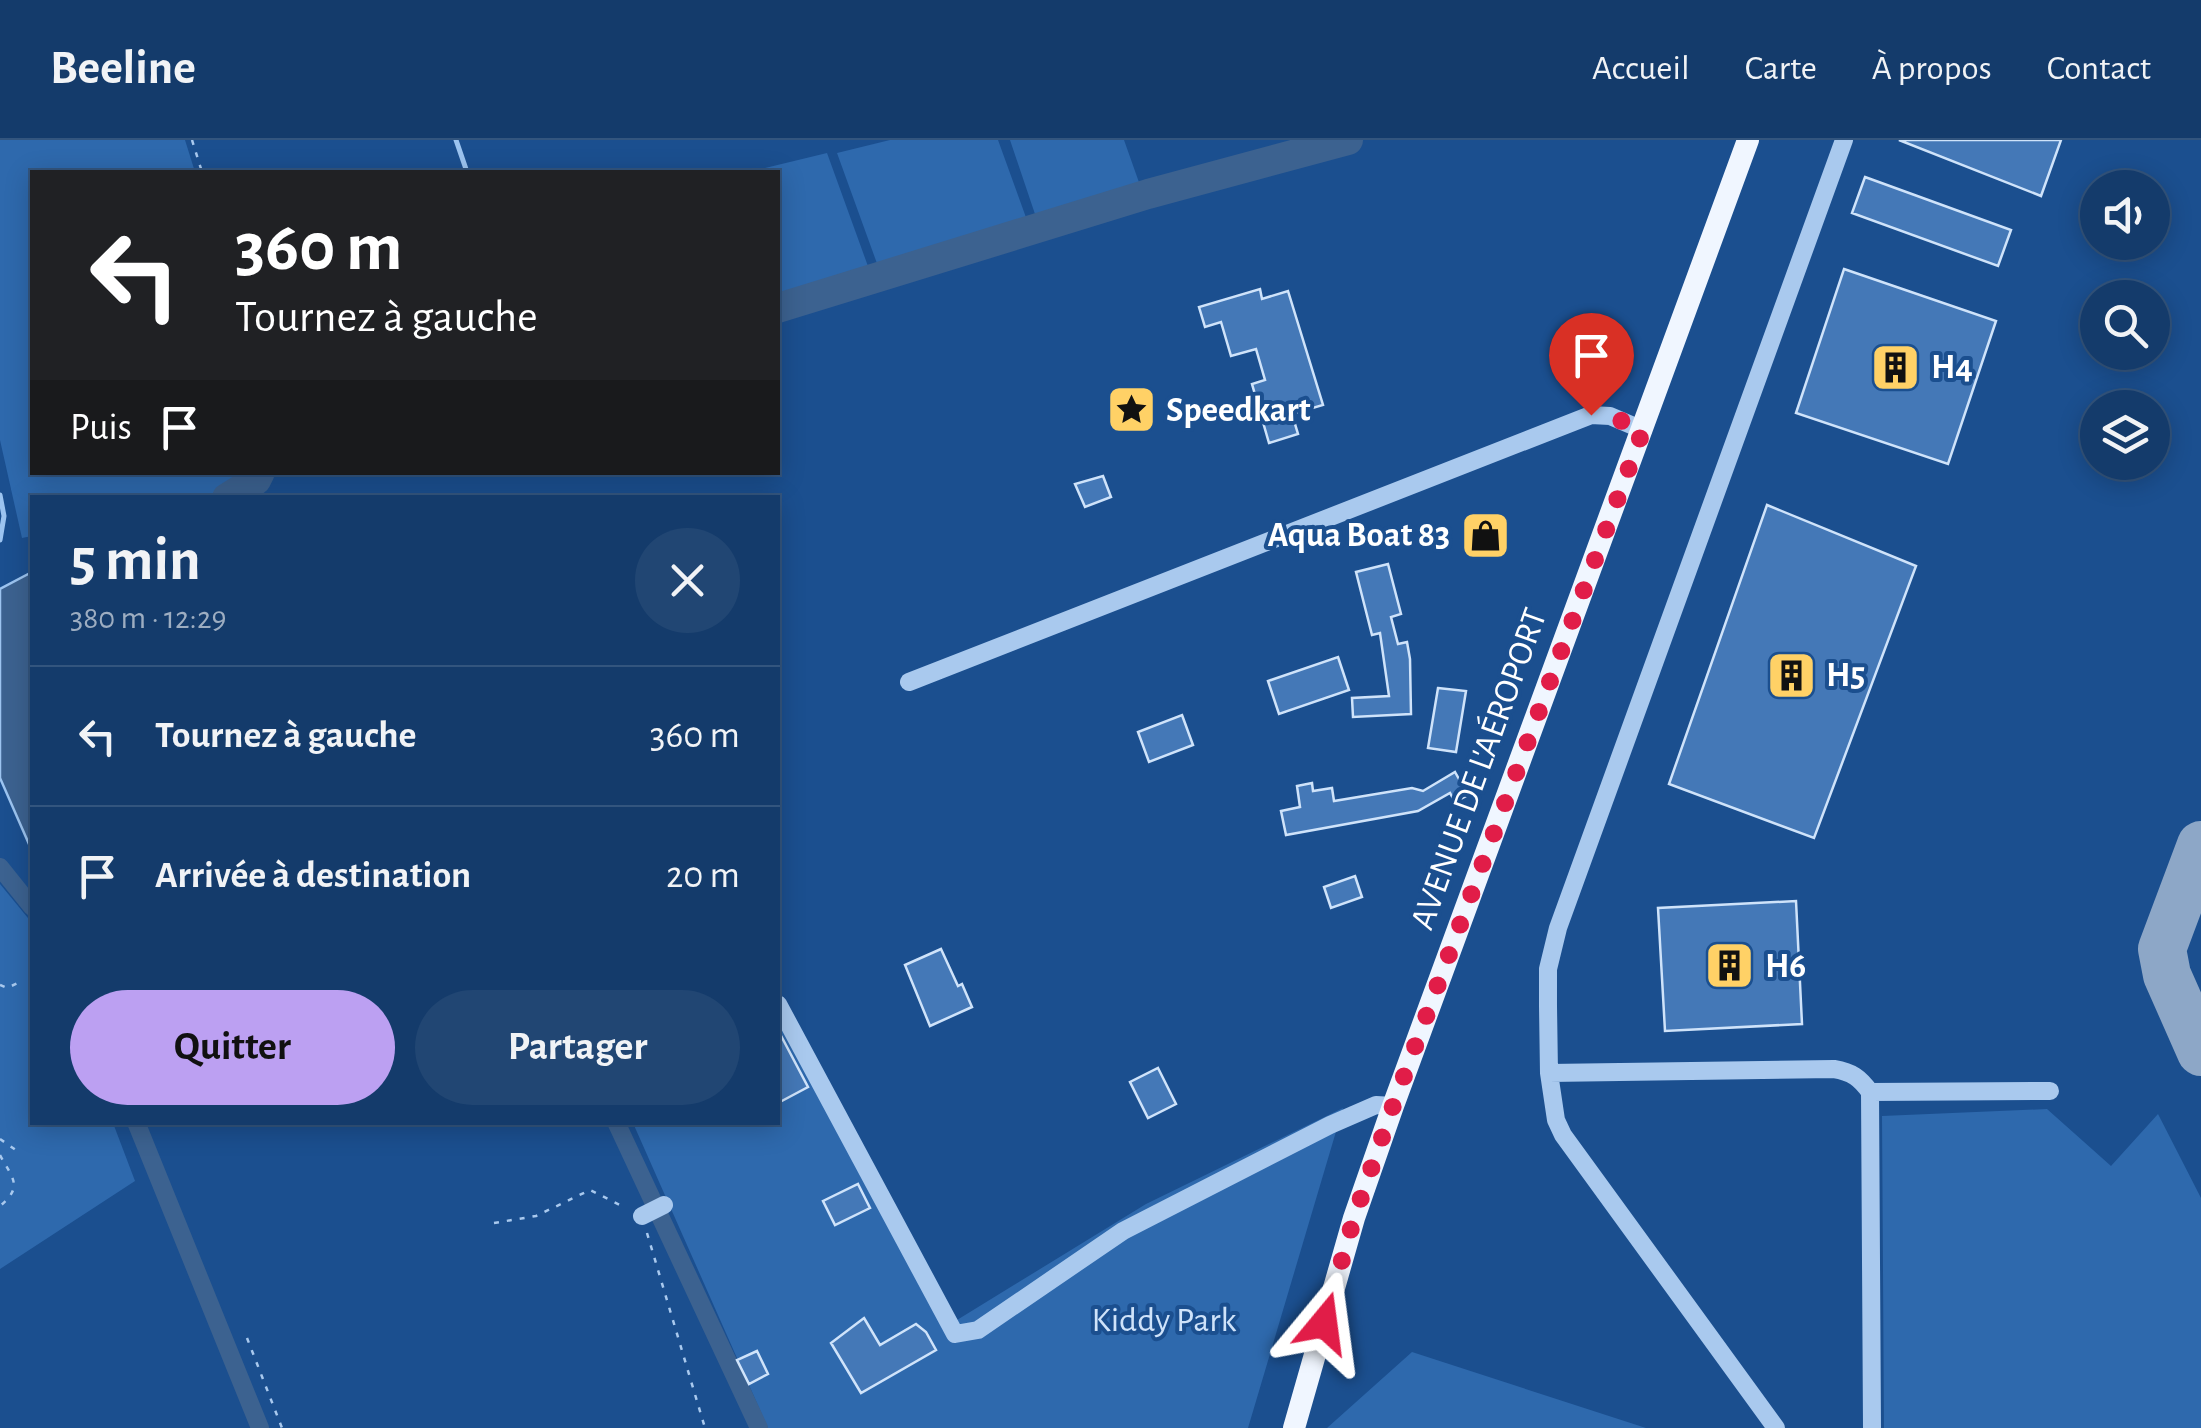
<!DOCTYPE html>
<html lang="fr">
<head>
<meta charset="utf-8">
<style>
	:root { --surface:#143b6b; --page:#214673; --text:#f1f3f6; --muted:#9dadc1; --line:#33557e; --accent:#bca0f2 }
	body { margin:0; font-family:"Alegreya Sans",sans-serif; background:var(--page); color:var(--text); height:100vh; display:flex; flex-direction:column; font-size:38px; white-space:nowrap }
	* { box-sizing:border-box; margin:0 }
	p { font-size:32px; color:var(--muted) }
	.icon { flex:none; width:55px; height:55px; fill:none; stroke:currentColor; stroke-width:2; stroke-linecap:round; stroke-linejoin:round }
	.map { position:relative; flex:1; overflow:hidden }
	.sheet { position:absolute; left:30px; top:355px; width:750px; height:630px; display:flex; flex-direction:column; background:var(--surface); border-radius:0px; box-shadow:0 5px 25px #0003,0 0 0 2px var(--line) }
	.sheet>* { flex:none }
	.top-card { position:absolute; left:30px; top:30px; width:750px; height:305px; border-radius:0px; box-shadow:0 5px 25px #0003,0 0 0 2px var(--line); background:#202124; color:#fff; overflow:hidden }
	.tools { position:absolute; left:2080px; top:30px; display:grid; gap:20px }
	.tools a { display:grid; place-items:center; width:90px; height:90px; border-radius:50%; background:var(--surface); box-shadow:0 5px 25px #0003,0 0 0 2px var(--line); font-size:50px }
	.pin { position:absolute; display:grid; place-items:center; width:85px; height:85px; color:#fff; margin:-102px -42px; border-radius:50% 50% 50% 0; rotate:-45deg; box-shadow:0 0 10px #0007 }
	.pin .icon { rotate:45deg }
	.me { position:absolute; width:110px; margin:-55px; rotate:16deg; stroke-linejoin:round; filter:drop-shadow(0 0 8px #0008) }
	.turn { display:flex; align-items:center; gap:35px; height:210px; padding:0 40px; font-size:45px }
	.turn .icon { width:130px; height:130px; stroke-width:2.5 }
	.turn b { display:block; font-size:70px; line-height:85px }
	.then { display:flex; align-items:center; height:95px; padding:0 40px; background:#0003; gap:20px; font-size:38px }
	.round { display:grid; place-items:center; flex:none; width:105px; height:105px; border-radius:52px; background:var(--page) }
	.headline { display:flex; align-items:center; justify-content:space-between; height:170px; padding:0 40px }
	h1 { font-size:60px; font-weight:700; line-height:75px }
	.primary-button { display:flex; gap:20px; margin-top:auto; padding:20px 40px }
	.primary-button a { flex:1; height:115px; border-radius:60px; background:var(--accent); color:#111; font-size:40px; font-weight:700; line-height:115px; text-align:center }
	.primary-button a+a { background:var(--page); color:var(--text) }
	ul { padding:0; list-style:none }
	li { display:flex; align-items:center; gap:30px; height:140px; padding:0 40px; border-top:2px solid var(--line) }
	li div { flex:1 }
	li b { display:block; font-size:38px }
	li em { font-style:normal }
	header { display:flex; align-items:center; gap:60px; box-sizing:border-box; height:140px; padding:0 50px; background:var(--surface); border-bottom:2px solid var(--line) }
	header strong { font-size:48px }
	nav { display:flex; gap:55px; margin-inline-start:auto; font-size:35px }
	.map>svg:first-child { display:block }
	.green { fill:#2e69ad }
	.water { fill:#3c6290; stroke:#9cc4f0; stroke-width:2.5 }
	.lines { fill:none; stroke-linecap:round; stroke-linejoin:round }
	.stream { stroke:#9cc4f0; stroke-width:5 }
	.canal { stroke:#3c6290; stroke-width:18 }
	.river { stroke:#3c6290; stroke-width:30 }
	.taxiway { stroke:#8da7c7; stroke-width:48 }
	.building { fill:#4478b7; stroke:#cfe3fa; stroke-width:2.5 }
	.path { stroke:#a9c9ee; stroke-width:2.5; stroke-dasharray:5 8; stroke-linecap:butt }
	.minor { stroke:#a9c9ee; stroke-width:18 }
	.major { stroke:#f0f6ff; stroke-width:22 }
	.route { stroke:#e11d48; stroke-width:18; stroke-dasharray:0 32.4 }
	.labels { text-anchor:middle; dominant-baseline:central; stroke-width:8; stroke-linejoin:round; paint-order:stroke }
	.poi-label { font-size:35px; font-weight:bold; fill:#fff; stroke:#1b4f8f; text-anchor:start }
	.street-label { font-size:35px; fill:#fff; stroke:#1b4f8f }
	.park-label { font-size:35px; fill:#cfe3fa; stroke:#1b4f8f }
</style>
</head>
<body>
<header>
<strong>Beeline</strong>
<nav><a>Accueil</a><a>Carte</a><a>À propos</a><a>Contact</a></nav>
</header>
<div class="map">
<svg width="2201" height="1288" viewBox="0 0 2201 1288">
	<rect width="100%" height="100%" fill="#1b4f8f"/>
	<!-- green -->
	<path class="green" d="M 0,0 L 185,0 L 195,32 L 32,32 L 32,332 L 251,333 L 216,357 L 32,358 L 32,396 L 22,398 L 0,300 Z
		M 890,0 L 998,0 L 1028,83 L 879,129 L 837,13 Z
		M 1010,0 L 1124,0 L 1141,48 L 1037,80 Z
		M 827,13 L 869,129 L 778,157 L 778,32 L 748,32 Z
		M 0,744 L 32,783 L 32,982 L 113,983 L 135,1041 L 0,1129 Z
		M 778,853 L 957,1180 L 1146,1064 L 1343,968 L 1248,1288 L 768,1288 L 633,983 L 778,982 Z
		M 2047,969 L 2111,1026 L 2158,974 L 2201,1058 L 2201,1288 L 1884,1288 L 1882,976 Z
		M 1412,1212 L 1646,1288 L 1327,1288 Z"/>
	<!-- water -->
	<path class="water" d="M 32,432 L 32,711 L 0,638 L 0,449 Z"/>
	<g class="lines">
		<!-- stream -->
		<path class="stream" d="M 456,0 L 467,32
			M 0,355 L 4,376 L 0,400"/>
		<!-- canal -->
		<path class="canal" d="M 0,727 L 32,767
			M 136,982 L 260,1288
			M 616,982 L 759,1288"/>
		<!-- river -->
		<path class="river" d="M 778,168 L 1148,54 L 1348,0
			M 227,358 L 256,340 L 260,332"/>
		<!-- taxiway -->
		<path class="taxiway" d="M 2201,705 L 2162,809 L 2167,835 L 2201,912"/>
	</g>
	<!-- building -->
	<path class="building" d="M 1899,0 L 2061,0 L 2041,56 Z
		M 1865,37 L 2011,90 L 1998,126 L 1852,73 Z
		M 1844,129 L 1996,181 L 1948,324 L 1796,273 Z
		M 1260,149 L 1262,159 L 1288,151 L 1323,265 L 1292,274 L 1298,294 L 1269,303 L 1252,244 L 1265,240 L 1256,209 L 1231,216 L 1221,182 L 1205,187 L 1199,167 Z
		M 1103,336 L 1111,357 L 1085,367 L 1075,344 Z
		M 1767,365 L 1916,426 L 1814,698 L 1669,644 Z
		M 1388,424 L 1401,474 L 1391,477 L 1398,504 L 1407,502 L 1410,519 L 1411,574 L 1353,577 L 1352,558 L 1389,556 L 1380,493 L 1372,495 L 1356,432 Z
		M 1338,517 L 1349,550 L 1279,574 L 1268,541 Z
		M 1438,548 L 1466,551 L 1456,612 L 1428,608 Z
		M 1182,575 L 1193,605 L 1149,622 L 1138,592 Z
		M 1455,632 L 1468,655 L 1455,662 L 1450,653 L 1418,671 L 1286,695 L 1281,671 L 1300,667 L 1297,646 L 1312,643 L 1313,651 L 1332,648 L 1334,661 L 1412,648 L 1423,651 Z
		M 1355,736 L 1362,757 L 1331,768 L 1324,747 Z
		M 1796,761 L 1802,884 L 1665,891 L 1658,768 Z
		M 941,809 L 958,846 L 962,844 L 972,867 L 930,886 L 905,825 Z
		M 778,890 L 808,947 L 778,963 Z
		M 1158,928 L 1176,964 L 1148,978 L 1130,942 Z
		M 858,1044 L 870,1068 L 835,1085 L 823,1061 Z
		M 864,1178 L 880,1205 L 916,1184 L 926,1192 L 936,1210 L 861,1253 L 831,1203 Z
		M 757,1211 L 768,1234 L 749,1244 L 737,1220 Z"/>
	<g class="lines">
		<!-- path -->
		<path class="path" d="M 192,0 L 202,32
			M 0,845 L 7,848 L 20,842
			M 0,999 L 20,1013
			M 0,1015 C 12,1038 24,1046 0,1066
			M 494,1083 L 536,1076 L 590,1050 L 624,1067
			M 647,1093 L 705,1288
			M 247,1198 L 282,1288"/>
		<!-- minor -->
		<path class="minor" d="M 909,542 L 1591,275 L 1610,276 L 1643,290
			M 778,864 L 955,1194 L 978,1190 L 1123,1091 L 1330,985 L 1376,965 L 1393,966
			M 1549,933 L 1834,929 C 1852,932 1860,938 1870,952 L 1872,1288
			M 1870,952 L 2050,951
			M 642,1076 L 664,1065
			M 1776,1288 L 1563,995 L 1556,980 L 1549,933 L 1548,866 L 1548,829 L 1558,788 L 1844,0"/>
		<!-- major -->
		<path class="major" d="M 1294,1288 L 1354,1078 L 1393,966 L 1748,0"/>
	</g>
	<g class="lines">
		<!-- route -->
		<path class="route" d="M 1324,1183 L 1354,1078 L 1393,966 L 1643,290 L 1610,276 L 1591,275"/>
	</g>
	<!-- icons -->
	<defs>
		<symbol id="building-square" viewBox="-11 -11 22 22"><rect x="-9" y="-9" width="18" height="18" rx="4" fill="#ffd166" stroke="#1b4f8f"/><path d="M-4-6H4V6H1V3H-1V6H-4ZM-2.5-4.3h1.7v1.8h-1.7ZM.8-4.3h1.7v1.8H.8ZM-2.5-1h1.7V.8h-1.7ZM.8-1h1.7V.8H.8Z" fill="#111"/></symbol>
		<symbol id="sight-square" viewBox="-11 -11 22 22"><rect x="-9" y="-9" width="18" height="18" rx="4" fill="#ffd166" stroke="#1b4f8f"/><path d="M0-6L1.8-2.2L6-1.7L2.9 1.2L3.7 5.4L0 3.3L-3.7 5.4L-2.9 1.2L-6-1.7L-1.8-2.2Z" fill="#111"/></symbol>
		<symbol id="shop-square" viewBox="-11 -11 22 22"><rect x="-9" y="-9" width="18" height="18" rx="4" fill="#ffd166" stroke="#1b4f8f"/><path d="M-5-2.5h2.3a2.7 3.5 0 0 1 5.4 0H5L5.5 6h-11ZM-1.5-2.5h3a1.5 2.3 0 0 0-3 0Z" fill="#111"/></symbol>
	</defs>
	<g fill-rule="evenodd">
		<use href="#building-square" x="1868" y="200" width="55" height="55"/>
		<use href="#sight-square" x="1104" y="242" width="55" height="55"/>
		<use href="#shop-square" x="1458" y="368" width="55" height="55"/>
		<use href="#building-square" x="1764" y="508" width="55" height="55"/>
		<use href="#building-square" x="1702" y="798" width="55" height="55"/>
	</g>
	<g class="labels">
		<!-- poi labels -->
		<g class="poi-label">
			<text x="1931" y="227">H4</text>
			<text x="1166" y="270">Speedkart</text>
			<text x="1450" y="395" text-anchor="end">Aqua Boat 83</text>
			<text x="1826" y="535">H5</text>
			<text x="1765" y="826">H6</text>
		</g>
		<!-- street labels -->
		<g class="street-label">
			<text transform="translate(1479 629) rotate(-70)">AVENUE DE L'AÉROPORT</text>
		</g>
		<!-- park labels -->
		<g class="park-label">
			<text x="1164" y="1180">Kiddy Park</text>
		</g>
	</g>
</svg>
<div class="tools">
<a><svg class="icon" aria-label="sound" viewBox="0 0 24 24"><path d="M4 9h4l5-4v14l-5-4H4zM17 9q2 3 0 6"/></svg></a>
<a><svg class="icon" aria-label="search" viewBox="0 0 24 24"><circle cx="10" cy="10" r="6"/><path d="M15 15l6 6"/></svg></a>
<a><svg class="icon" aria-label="layers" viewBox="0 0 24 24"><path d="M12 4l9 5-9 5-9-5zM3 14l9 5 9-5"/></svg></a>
</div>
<div class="pin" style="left:1591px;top:275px;background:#d93025"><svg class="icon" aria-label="arrive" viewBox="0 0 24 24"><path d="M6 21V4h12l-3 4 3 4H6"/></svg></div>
<svg class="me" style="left:1324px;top:1183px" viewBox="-20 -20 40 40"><path d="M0-17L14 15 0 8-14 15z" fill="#e11d48" stroke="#fff" stroke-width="4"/></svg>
<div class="top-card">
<div class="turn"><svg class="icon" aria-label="left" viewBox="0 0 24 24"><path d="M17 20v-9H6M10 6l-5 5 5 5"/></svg><div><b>360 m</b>Tournez à gauche</div></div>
<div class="then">Puis<svg class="icon" aria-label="arrive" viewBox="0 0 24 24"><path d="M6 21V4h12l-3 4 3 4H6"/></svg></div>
</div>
<section class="sheet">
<div class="headline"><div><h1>5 min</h1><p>380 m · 12:29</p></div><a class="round"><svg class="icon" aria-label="close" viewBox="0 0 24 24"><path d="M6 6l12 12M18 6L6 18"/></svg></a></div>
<ul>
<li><svg class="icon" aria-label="left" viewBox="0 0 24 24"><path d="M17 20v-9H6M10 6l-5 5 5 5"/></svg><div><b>Tournez à gauche</b></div><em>360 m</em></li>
<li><svg class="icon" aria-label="arrive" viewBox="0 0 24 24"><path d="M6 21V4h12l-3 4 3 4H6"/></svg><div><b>Arrivée à destination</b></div><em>20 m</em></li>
</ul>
<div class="primary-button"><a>Quitter</a><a>Partager</a></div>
</section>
</div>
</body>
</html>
